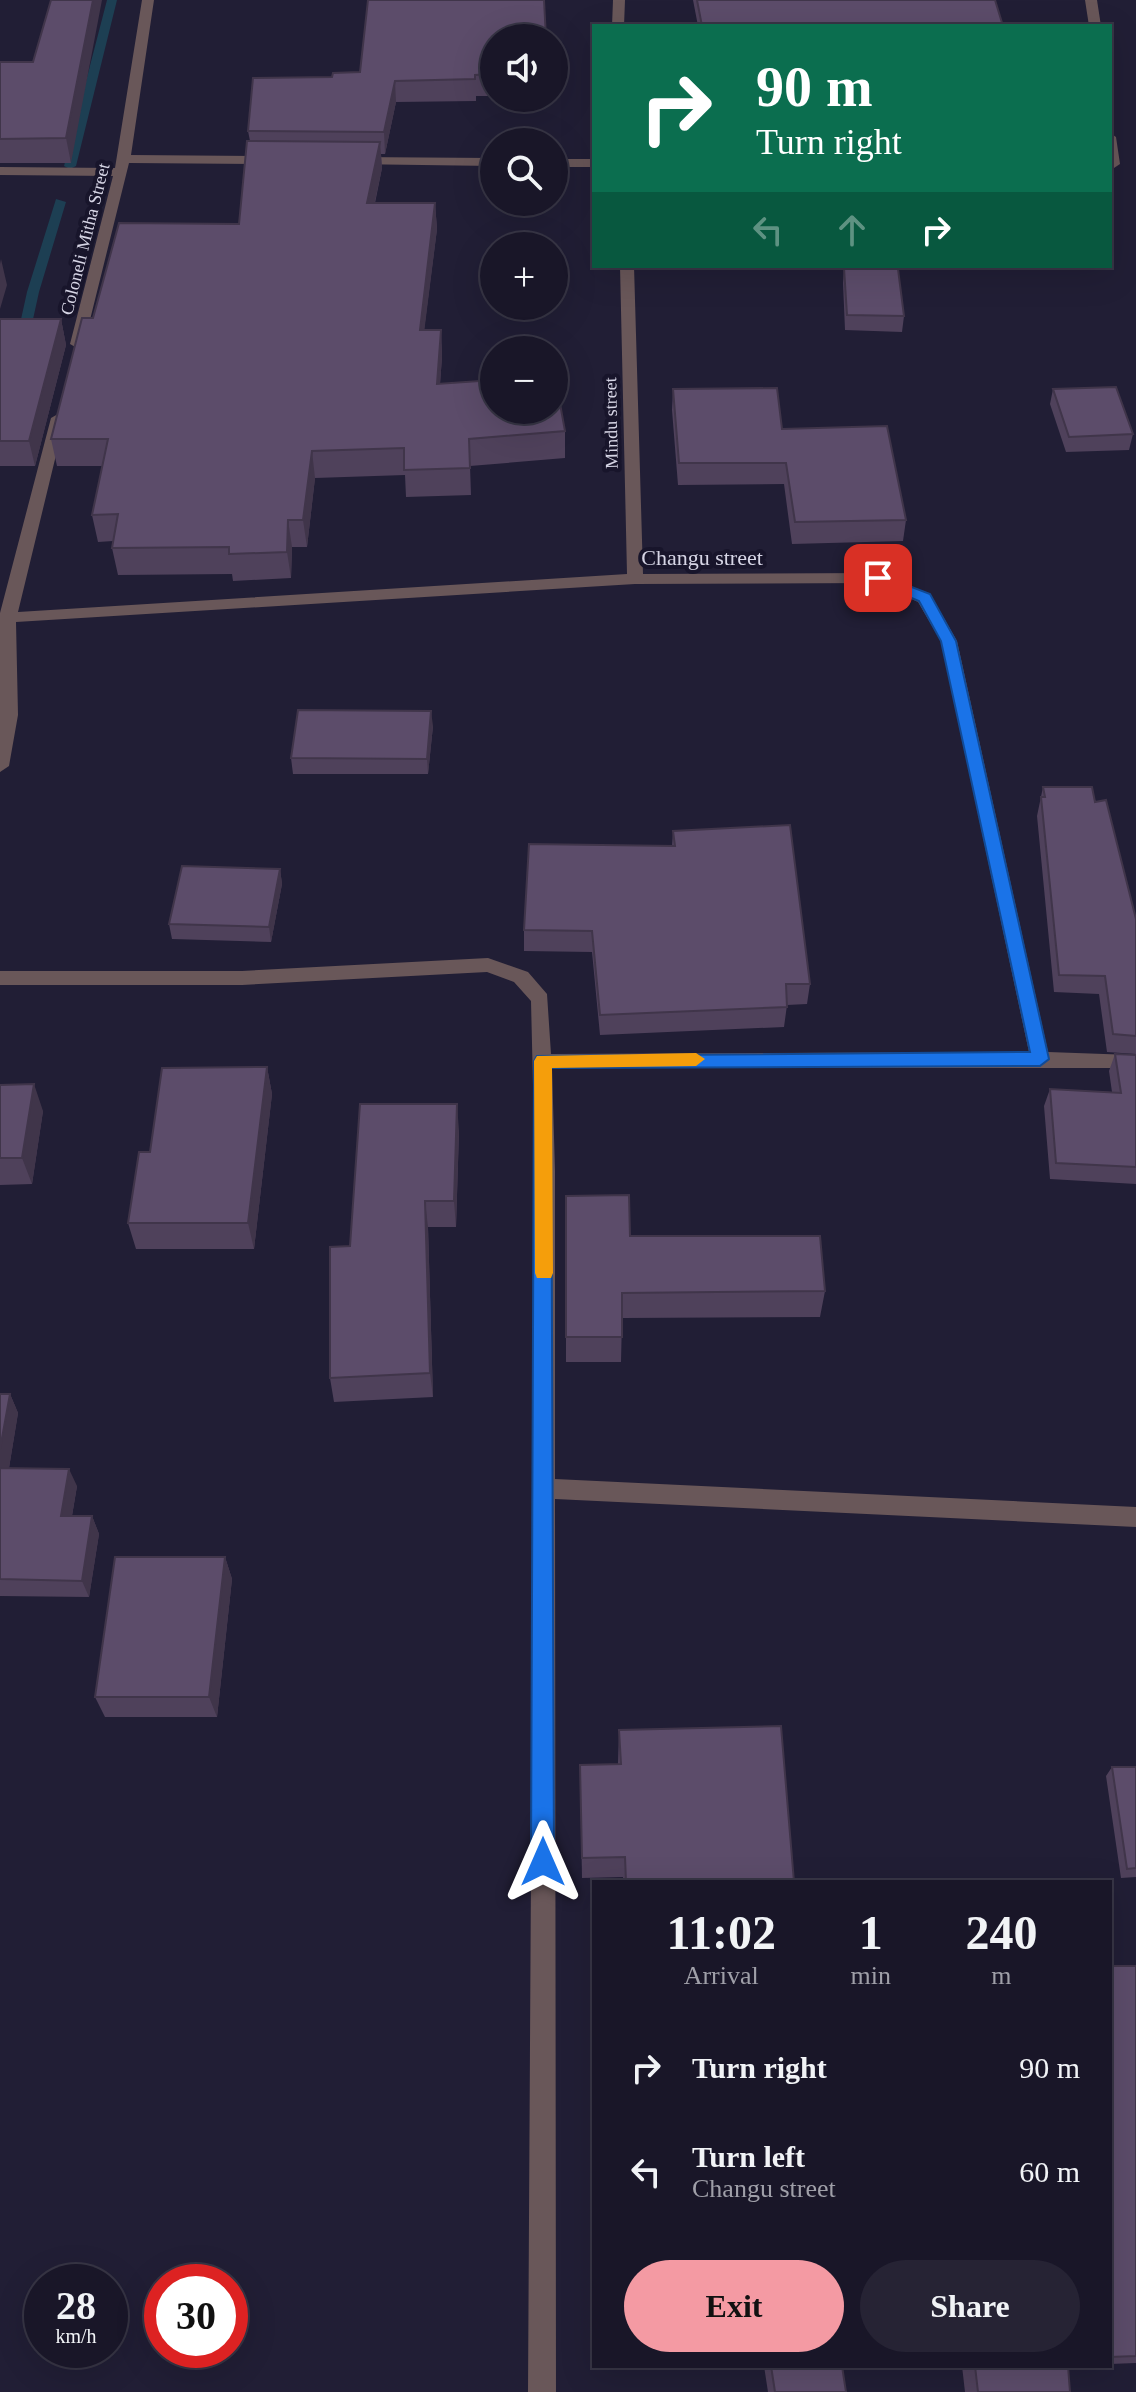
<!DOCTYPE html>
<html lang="en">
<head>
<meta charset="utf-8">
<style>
	:root { --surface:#191628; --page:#262334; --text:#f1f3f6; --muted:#9f9fa8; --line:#373545; --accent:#f49aa3 }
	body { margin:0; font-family:"Times New Roman",serif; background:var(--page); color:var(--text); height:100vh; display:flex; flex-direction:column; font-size:30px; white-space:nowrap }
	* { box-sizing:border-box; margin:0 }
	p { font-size:26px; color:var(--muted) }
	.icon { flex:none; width:44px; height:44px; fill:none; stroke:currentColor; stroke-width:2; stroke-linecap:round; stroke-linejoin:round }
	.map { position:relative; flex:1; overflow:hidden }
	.drawer { position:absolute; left:592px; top:1880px; width:520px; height:488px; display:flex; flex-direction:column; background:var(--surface); border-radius:0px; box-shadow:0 8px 32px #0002,0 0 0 2px var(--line) }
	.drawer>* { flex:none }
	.guide { position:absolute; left:592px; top:24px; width:520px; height:244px; border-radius:0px; box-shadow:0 8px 32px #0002,0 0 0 2px var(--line); background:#0b6e4f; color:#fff; overflow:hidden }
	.tools { position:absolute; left:480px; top:24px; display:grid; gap:16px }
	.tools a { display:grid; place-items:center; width:88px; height:88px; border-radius:50%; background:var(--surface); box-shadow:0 8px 32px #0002,0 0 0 2px var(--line); font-size:40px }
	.speed { position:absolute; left:24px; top:2264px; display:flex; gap:16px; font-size:40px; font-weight:700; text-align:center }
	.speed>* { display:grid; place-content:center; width:104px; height:104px; border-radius:50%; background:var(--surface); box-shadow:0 8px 32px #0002,0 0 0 2px var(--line); line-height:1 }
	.speed small { font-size:20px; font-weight:400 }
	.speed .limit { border:12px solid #d22; background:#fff; color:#111 }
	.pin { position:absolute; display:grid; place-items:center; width:68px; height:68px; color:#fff; margin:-34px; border-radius:16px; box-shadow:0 4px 12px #0006 }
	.me { position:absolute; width:88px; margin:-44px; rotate:0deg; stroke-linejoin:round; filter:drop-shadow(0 0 6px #0008) }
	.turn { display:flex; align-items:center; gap:28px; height:168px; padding:0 32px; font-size:36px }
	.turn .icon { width:104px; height:104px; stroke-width:2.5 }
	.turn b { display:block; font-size:56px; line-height:68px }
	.lanes { display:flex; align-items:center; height:76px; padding:0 32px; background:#0003; justify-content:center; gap:40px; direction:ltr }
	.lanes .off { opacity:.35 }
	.eta { display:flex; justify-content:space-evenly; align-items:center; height:136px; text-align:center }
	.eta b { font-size:48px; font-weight:700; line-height:56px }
	.button { display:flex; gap:16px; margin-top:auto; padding:16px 32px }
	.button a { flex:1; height:92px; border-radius:48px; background:var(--accent); color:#111; font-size:32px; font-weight:700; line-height:92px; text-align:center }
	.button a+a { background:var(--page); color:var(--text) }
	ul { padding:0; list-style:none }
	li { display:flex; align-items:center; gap:24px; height:104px; padding:0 32px }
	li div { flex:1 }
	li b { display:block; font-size:30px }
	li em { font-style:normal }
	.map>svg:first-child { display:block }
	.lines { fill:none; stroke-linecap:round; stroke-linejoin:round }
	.stream { fill:#1d3f53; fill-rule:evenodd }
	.street { fill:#695759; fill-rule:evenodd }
	.wall { fill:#4f415b }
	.shaded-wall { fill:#40354a }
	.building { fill:#5c4c6a; stroke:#40354a; stroke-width:2 }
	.route { fill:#1a73e8; stroke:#114b97; stroke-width:2 }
	.slow { fill:#f59e0b }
	.labels { text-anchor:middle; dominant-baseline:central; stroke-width:8; stroke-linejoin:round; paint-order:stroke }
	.far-street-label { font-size:18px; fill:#d6d5e5; stroke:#18152b }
	.street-label { font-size:22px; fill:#d6d5e5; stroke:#18152b }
</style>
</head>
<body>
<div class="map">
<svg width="1136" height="2392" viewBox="0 0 1136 2392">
	<rect width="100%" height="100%" fill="#211e35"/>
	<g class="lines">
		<!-- stream -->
		<path class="stream" d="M 107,0 L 117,0 L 76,166 L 70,169 L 64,166 Z
			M 56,199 L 66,202 L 39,292 L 28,342 L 22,346 L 16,342 L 27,292 Z"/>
		<!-- street -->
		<path class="street" d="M 142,0 L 154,0 L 131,155 L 270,156 L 276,160 L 270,164 L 129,163 L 84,344 L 77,348 L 70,344 L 113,176 L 0,175 L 0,167 L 115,168 Z
			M 613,0 L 625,0 L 624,26 L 612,26 Z
			M 1085,0 L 1097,0 L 1101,26 L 1089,26 Z
			M 1110,133 L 1116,137 L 1120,164 L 1114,168 L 1110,167 Z
			M 354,157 L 494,158 L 494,166 L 349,164 L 349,158 Z
			M 554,159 L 594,159 L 594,167 L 554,167 Z
			M 620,266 L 634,266 L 643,574 L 878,573 L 930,594 L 957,641 L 1048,1052 L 1132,1055 L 1136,1056 L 1136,1068 L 552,1068 L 555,1171 L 555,1479 L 1136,1507 L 1136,1527 L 555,1499 L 556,2392 L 528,2392 L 535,1171 L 531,1001 L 514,982 L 487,972 L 242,985 L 0,985 L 0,971 L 242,971 L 488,958 L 528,972 L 547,994 L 551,1054 L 1029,1052 L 941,641 L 918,602 L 876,583 L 635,584 L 16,622 L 18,715 L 9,766 L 0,772 L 0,613 L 51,418 L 58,414 L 65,418 L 18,612 L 627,574 Z"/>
	</g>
	<!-- wall -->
	<path class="wall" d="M 51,0 L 71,163 L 0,163 L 0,62 L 33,62 Z
		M 693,0 L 995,0 L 1003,26 L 698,26 Z
		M 494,38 L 494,96 L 476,96 L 476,101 L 396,102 L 385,154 L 381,154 L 382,168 L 375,203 L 435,203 L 437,229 L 424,330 L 441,330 L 442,357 L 440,384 L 565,431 L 565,458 L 470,466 L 471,495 L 406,497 L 405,475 L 315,478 L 307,547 L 292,547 L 291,578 L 233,581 L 232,574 L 118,575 L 112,548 L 113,541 L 98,542 L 92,515 L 102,466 L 57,466 L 51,439 L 93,318 L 239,224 L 250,141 L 248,131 L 332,77 L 360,72 Z
		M 844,268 L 904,316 L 902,332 L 845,330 L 843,283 Z
		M 0,319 L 61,319 L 66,345 L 35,466 L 0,466 Z
		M 673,389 L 782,429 L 906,520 L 903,541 L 792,544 L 784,484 L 678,485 L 672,410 Z
		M 1053,389 L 1133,434 L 1129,450 L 1066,452 L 1050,404 Z
		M 433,726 L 428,774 L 293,774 L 291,758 Z
		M 1043,787 L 1095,802 L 1136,919 L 1136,1054 L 1107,1052 L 1099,994 L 1054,992 L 1037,816 Z
		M 673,831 L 810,984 L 807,1004 L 787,1005 L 784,1027 L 600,1035 L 592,952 L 524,951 L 524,930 L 672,846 Z
		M 280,869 L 282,884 L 271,942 L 172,939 L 169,924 Z
		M 1115,1054 L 1136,1055 L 1136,1184 L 1050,1179 L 1044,1106 L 1050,1089 L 1112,1092 L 1109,1071 Z
		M 267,1067 L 272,1094 L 254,1249 L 136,1249 L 128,1223 L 150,1152 Z
		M 0,1085 L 43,1111 L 32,1184 L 0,1185 Z
		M 459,1131 L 456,1227 L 428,1227 L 433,1397 L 334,1402 L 330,1378 L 350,1246 Z
		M 566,1196 L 630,1236 L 825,1291 L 820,1317 L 622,1318 L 621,1362 L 566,1362 Z
		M 0,1394 L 10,1394 L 18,1413 L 9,1468 L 77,1486 L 72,1516 L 92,1516 L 99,1534 L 89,1597 L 0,1596 Z
		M 225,1557 L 232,1579 L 217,1717 L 105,1717 L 95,1697 Z
		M 619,1730 L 794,1882 L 623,1882 L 623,1877 L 582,1878 L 580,1765 L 618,1764 Z
		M 1112,1767 L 1136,1767 L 1136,1877 L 1121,1878 L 1106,1776 Z
		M 1110,1966 L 1136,1966 L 1136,2363 L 1110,2364 Z
		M 764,2366 L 842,2366 L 846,2392 L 768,2392 Z
		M 962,2366 L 1068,2366 L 1070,2392 L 965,2392 Z"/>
	<!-- shaded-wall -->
	<path class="shaded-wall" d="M 93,0 L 102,0 L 71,163 L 66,138 Z
		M 395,81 L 396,102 L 385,154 L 384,132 Z
		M 380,142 L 382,168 L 369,229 L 367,203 Z
		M 435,203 L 437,229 L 421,357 L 420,330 Z
		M 1,259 L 7,285 L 0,309 L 0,264 Z
		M 61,319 L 66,345 L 35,466 L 29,441 Z
		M 441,330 L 442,357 L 438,411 L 437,384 Z
		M 312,451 L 315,478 L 307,547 L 303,520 Z
		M 288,520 L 292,547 L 291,578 L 287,552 Z
		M 431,711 L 433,726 L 428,774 L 427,759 Z
		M 280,869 L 282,884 L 271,942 L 269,927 Z
		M 267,1067 L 272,1094 L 254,1249 L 248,1223 Z
		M 34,1084 L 43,1111 L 32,1184 L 22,1158 Z
		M 457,1104 L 459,1131 L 456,1227 L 454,1201 Z
		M 425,1201 L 428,1227 L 433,1397 L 430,1373 Z
		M 10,1394 L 18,1413 L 6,1486 L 0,1474 L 0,1449 Z
		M 69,1469 L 77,1486 L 69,1533 L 61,1516 Z
		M 92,1516 L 99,1534 L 89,1597 L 82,1581 Z
		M 225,1557 L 232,1579 L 217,1717 L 209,1697 Z"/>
	<!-- building -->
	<path class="building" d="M 51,0 L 93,0 L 66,138 L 0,139 L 0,62 L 33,62 Z
		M 368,0 L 544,0 L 546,38 L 494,38 L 494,74 L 475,75 L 475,79 L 395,81 L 384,132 L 248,131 L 253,78 L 332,77 L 333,73 L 360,72 Z
		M 697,0 L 995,0 L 1003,26 L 774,26 L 774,25 L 702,26 Z
		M 247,141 L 380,142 L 367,203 L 435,203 L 420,330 L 441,330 L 437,384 L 494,380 L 494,410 L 554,410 L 555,376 L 565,431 L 469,439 L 470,468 L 404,470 L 404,448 L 312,451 L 303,520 L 288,520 L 287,552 L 229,554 L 229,547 L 112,548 L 118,514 L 92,515 L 108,439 L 51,439 L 82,318 L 93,318 L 119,223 L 239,224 Z
		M 844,268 L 898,269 L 904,316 L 847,315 Z
		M 0,319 L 61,319 L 29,441 L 0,441 Z
		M 1116,387 L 1133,434 L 1069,437 L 1053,389 Z
		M 777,388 L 782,429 L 887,426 L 906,520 L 795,522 L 786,463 L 679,463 L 673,389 Z
		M 298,710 L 431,711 L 427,759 L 291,758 Z
		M 1043,787 L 1092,787 L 1095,802 L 1106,800 L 1136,919 L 1136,1036 L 1113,1034 L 1105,976 L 1059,975 L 1041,797 L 1045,797 Z
		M 790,825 L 810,984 L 786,984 L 787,1007 L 600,1015 L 592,931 L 524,930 L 529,844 L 675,846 L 673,831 Z
		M 182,866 L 280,869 L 269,927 L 169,924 Z
		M 1115,1054 L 1136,1055 L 1136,1167 L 1056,1163 L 1050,1089 L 1121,1093 Z
		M 267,1067 L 248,1223 L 128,1223 L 139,1152 L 150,1152 L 162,1068 Z
		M 34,1084 L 22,1158 L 0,1158 L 0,1085 Z
		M 360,1104 L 457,1104 L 454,1201 L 425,1201 L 430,1373 L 330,1378 L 330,1247 L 350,1246 Z
		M 629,1195 L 630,1236 L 820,1236 L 825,1291 L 622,1293 L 622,1337 L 566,1337 L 566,1196 Z
		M 0,1394 L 10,1394 L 0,1449 Z
		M 0,1468 L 69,1469 L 61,1516 L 92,1516 L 82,1581 L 0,1579 Z
		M 115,1557 L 225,1557 L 209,1697 L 95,1697 Z
		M 781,1726 L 794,1882 L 626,1882 L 625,1857 L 582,1858 L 580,1765 L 621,1764 L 619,1730 Z
		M 1112,1767 L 1136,1767 L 1136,1868 L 1127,1869 Z
		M 1110,1966 L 1136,1966 L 1136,2356 L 1110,2357 Z
		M 771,2366 L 842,2366 L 846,2392 L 775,2392 Z
		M 975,2366 L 1068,2366 L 1070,2392 L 978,2392 Z"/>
	<!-- route -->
	<path class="route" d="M 878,574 L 930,594 L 956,641 L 1049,1059 L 1040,1066 L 551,1068 L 554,1862 L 551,1870 L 543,1873 L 535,1870 L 531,1862 L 534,1061 L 537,1056 L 1030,1052 L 941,641 L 919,601 L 873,582 L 871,578 Z"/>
	<!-- slow -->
	<path class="slow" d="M 696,1053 L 705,1059 L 696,1066 L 552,1068 L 553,1273 L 551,1278 L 537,1278 L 535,1273 L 534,1061 L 537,1056 Z"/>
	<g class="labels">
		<!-- far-street labels -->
		<g class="far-street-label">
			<text transform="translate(85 239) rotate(-76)">Coloneli Mitha Street</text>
			<text transform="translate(611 423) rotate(-91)">Mindu street</text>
		</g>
		<!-- street labels -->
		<g class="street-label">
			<text x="702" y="557">Changu street</text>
		</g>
	</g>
</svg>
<div class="tools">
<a><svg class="icon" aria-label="sound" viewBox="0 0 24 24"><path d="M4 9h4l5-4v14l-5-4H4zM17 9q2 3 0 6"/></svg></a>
<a><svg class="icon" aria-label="search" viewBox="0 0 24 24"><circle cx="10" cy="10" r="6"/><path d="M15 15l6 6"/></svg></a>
<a>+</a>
<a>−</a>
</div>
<div class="speed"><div>28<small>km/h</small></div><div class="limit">30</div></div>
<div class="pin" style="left:878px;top:578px;background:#d93025"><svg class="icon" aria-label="arrive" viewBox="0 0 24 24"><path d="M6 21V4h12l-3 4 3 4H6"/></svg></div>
<svg class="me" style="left:543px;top:1862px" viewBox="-20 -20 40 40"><path d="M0-17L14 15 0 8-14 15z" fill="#1a73e8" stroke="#fff" stroke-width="4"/></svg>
<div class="guide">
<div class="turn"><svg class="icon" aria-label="right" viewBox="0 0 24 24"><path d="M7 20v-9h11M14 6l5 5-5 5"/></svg><div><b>90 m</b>Turn right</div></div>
<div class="lanes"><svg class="icon off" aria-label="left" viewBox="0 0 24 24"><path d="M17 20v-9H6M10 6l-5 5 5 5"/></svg><svg class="icon off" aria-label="ahead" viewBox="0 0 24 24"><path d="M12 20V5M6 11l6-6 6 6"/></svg><svg class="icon" aria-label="right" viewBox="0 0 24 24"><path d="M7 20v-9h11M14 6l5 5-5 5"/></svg></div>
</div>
<section class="drawer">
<div class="eta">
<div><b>11:02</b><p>Arrival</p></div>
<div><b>1</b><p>min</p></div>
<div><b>240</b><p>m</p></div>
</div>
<ul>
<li><svg class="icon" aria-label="right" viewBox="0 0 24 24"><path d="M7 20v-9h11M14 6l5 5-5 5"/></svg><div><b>Turn right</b></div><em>90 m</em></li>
<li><svg class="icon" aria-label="left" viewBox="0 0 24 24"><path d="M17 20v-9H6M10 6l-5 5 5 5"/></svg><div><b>Turn left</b><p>Changu street</p></div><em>60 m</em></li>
</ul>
<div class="button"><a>Exit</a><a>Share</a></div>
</section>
</div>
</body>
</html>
